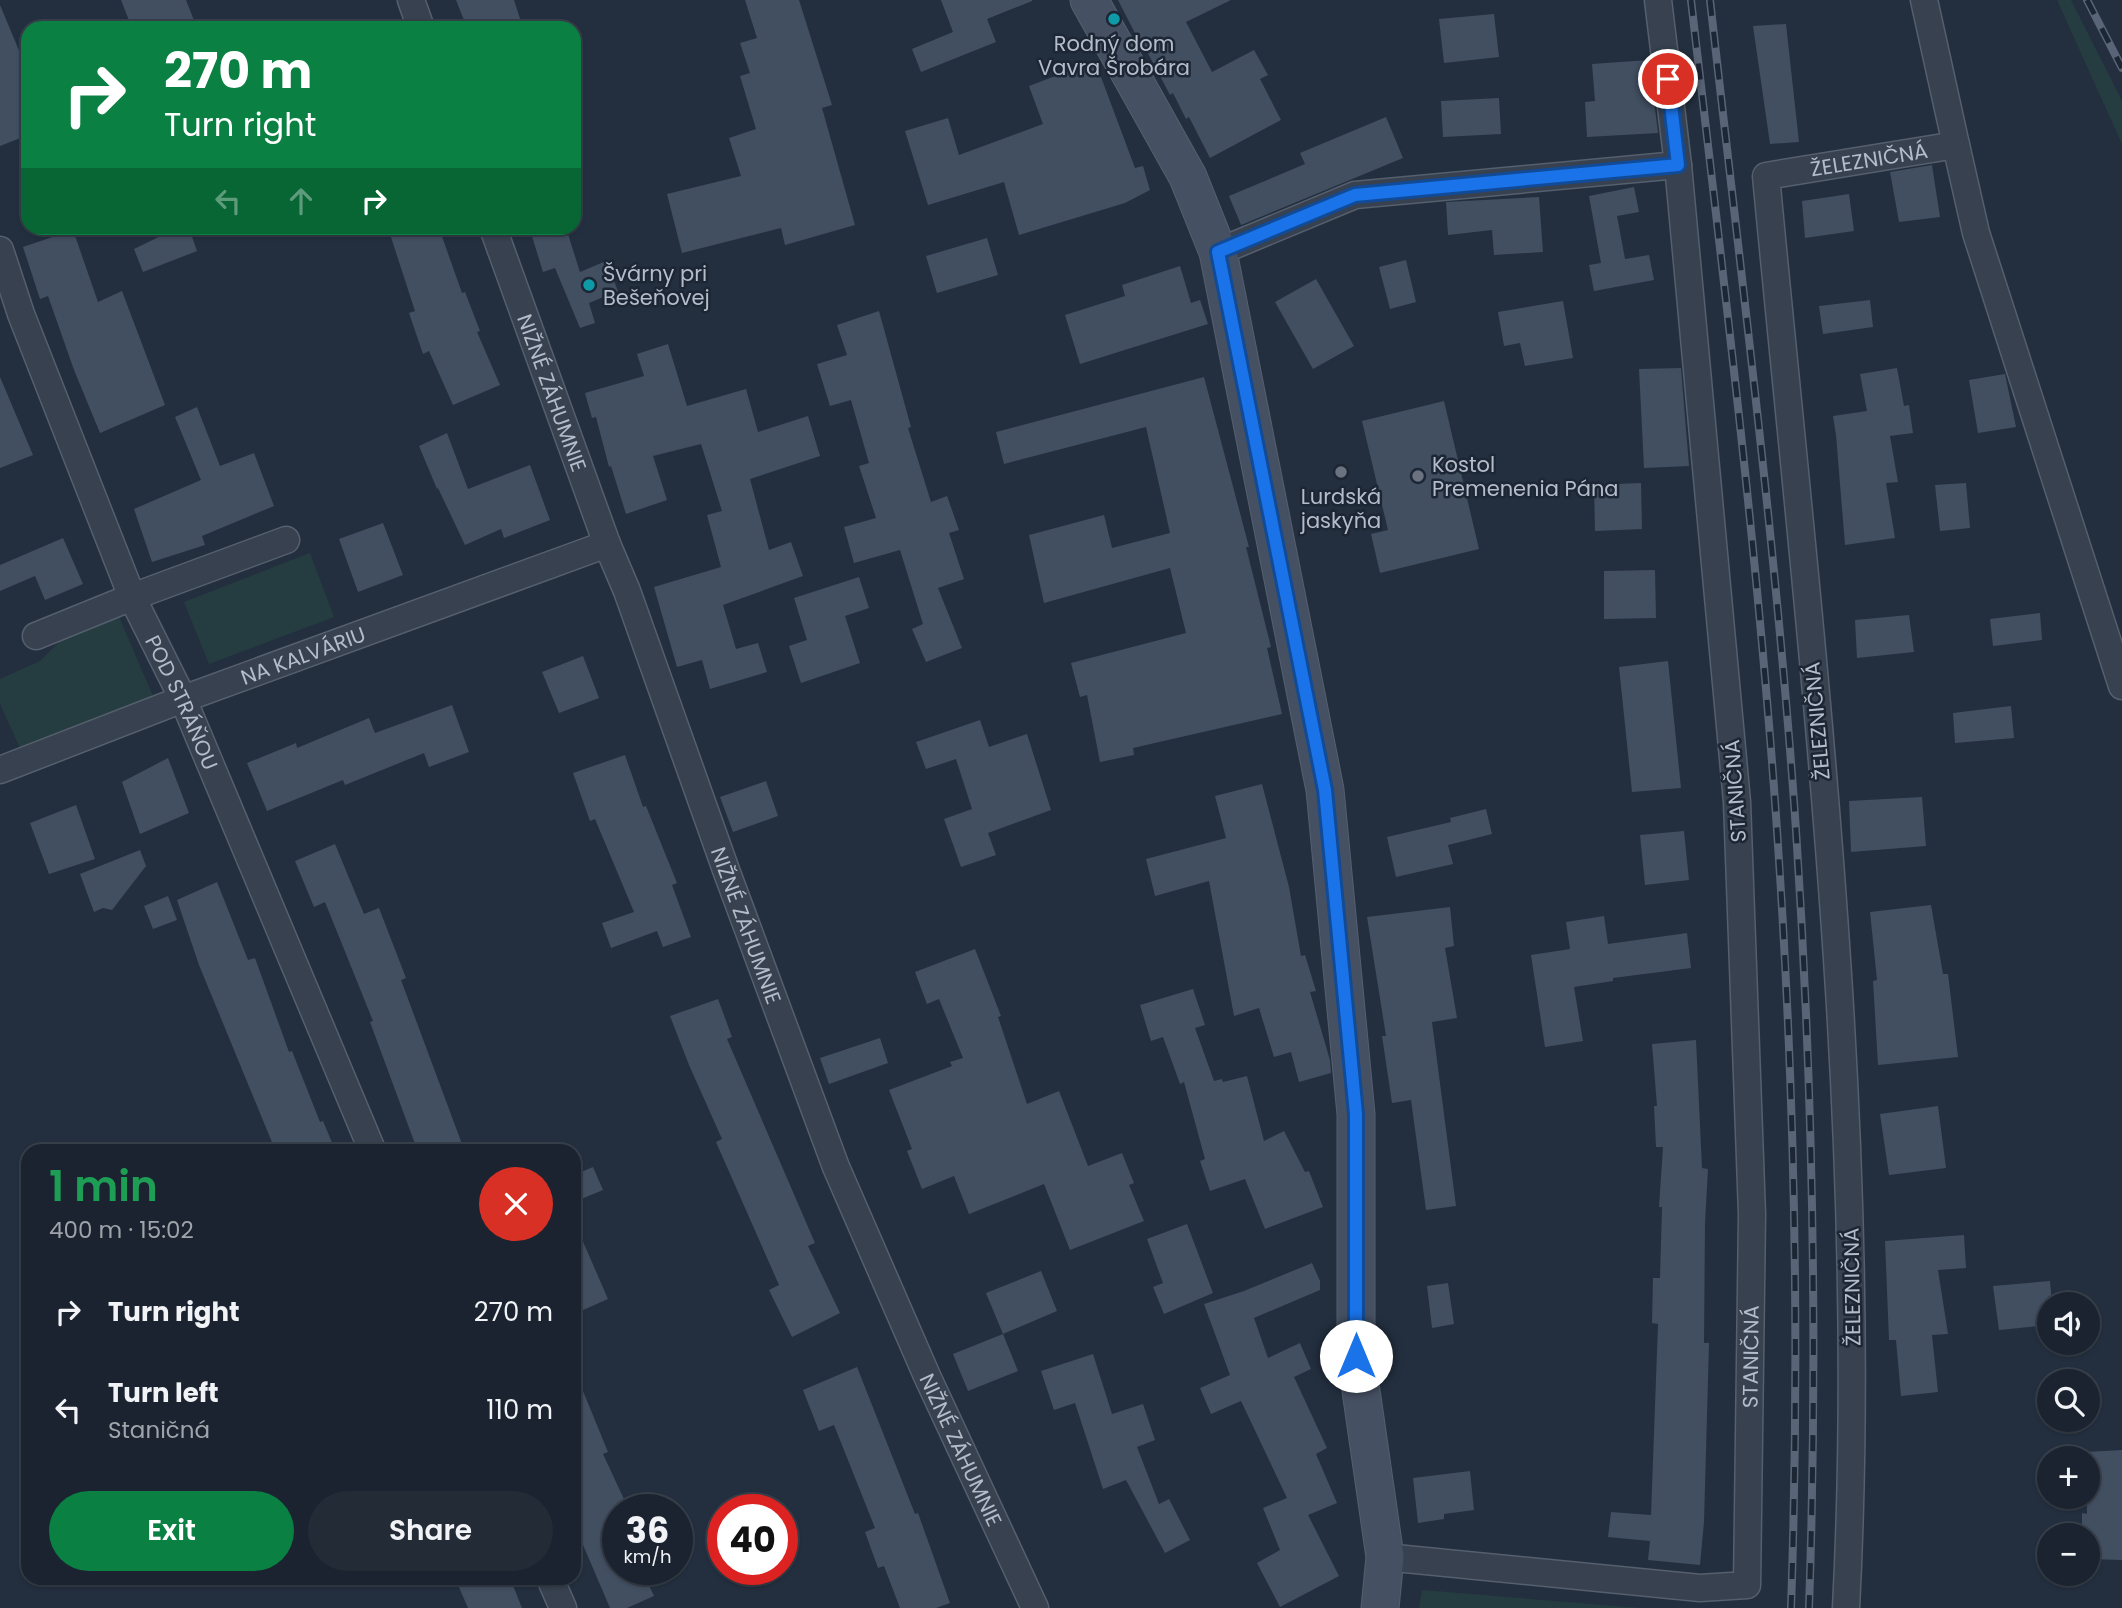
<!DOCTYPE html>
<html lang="en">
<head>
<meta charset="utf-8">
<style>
	:root { --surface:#1a232f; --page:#232b37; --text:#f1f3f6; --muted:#9fa4aa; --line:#38404b; --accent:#0b8043 }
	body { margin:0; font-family:Poppins,sans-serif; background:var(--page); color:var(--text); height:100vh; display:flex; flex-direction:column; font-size:26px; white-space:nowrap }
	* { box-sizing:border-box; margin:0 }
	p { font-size:23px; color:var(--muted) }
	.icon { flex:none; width:38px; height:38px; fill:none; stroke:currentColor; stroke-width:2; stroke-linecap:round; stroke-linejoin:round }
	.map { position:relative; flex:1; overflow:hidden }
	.sheet { position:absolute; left:21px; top:1144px; width:560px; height:441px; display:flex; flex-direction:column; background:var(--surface); border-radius:21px; box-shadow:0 2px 5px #0004,0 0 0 2px var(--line) }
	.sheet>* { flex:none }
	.banner { position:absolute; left:21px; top:21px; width:560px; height:214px; border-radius:21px; box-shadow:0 2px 5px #0004,0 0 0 2px var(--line); background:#0b8043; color:#fff; overflow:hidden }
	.fabs { position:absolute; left:2037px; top:1292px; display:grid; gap:14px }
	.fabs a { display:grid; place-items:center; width:63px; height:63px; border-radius:50%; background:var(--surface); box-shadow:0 2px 5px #0004,0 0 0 2px var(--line); font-size:35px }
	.speed { position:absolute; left:602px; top:1494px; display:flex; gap:14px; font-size:35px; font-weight:700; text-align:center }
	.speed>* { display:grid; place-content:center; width:91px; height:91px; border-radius:50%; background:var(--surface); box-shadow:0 2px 5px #0004,0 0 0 2px var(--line); line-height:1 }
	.speed small { font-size:18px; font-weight:400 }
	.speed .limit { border:10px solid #d22; background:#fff; color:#111 }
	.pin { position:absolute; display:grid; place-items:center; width:60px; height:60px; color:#fff; margin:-30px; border:4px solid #fff; border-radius:50%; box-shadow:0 2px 7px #0007 }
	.me { position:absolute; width:77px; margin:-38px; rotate:0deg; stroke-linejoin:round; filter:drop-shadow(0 0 5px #0008) }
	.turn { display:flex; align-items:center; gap:24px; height:147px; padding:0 28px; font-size:32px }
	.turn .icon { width:91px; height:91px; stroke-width:2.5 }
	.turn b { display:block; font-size:49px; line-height:60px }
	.lanes { display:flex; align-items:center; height:66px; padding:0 28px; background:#0003; justify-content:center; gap:35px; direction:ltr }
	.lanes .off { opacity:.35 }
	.round { display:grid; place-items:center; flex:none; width:74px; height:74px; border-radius:37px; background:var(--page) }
	.overview { display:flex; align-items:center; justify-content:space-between; height:119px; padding:0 28px }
	h1 { font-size:42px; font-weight:600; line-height:52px; color:#1e9e55 }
	.button { display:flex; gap:14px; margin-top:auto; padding:14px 28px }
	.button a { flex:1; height:80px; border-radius:42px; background:var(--accent); color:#fff; font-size:28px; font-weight:600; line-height:80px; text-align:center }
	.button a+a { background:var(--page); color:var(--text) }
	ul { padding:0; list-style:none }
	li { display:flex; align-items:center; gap:21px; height:98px; padding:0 28px }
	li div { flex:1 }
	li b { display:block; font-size:26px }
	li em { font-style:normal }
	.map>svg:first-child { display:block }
	.green { fill:#253d40 }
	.building { fill:#424f61 }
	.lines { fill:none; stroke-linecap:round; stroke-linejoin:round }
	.street-casing { stroke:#555f6d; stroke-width:29 }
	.secondary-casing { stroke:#555f6d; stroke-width:39 }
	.street { stroke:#37414f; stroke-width:26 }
	.secondary { stroke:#455062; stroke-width:37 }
	.rail-casing { stroke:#596576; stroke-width:8 }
	.rail { stroke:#1c2634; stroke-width:5; stroke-dasharray:16; stroke-linecap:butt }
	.route-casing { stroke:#114b97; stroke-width:18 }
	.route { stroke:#1a73e8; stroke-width:12 }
	.culture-dot { fill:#0f9aa8; stroke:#1c2634; stroke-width:2.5 }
	.worship-dot { fill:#6b7280; stroke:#1c2634; stroke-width:2.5 }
	.labels { text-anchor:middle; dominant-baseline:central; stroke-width:5; stroke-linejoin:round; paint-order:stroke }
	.poi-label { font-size:21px; fill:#b4bcca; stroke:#1c2634 }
	.street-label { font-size:21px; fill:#b4bcca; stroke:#1c2634 }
</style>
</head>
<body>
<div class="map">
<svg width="2122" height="1608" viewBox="0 0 2122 1608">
	<rect width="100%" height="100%" fill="#232f3f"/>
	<!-- green -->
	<path class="green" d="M 2057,0 L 2071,0 L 2122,101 L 2122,144 Z
		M 310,553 L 334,617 L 209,664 L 184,602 Z
		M 119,617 L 153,696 L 20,748 L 0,704 L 0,679 L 40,661 L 59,642 Z
		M 1422,1590 L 1641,1608 L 1419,1608 Z"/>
	<!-- building -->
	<path class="building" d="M 121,0 L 186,0 L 197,28 L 132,28 Z
		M 456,0 L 514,0 L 523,28 L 467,28 Z
		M 745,0 L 799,0 L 832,105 L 822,108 L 855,225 L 785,245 L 781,228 L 682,253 L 667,194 L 741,176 L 729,138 L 756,129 L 740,76 L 750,73 L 740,43 L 757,38 Z
		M 941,0 L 1032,0 L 1032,1 L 987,19 L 996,42 L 921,72 L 912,49 L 953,32 Z
		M 1118,0 L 1231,0 L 1186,22 L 1212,72 L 1254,50 L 1268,75 L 1260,79 L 1281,120 L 1210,158 L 1189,117 L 1186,119 L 1173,93 L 1170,95 L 1143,44 L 1141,45 Z
		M 0,5 L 28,72 L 28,135 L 0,146 Z
		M 1494,14 L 1499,57 L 1444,63 L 1439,19 Z
		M 1786,24 L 1799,142 L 1770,144 L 1753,26 Z
		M 1649,60 L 1658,133 L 1587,137 L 1585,102 L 1595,101 L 1592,64 Z
		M 1095,61 L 1135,168 L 1143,166 L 1150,190 L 1125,203 L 1019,235 L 1004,182 L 928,205 L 905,131 L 948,118 L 959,155 L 1043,124 L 1029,86 Z
		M 1499,98 L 1501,134 L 1443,137 L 1441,101 Z
		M 1386,117 L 1403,158 L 1241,225 L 1229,196 L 1305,164 L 1300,153 Z
		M 1932,165 L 1940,217 L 1899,222 L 1890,172 Z
		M 1634,187 L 1639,212 L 1617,216 L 1625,259 L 1649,255 L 1654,280 L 1594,291 L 1589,265 L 1601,263 L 1589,196 Z
		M 1849,194 L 1854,231 L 1805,238 L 1802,201 Z
		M 1539,197 L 1543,252 L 1494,255 L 1492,230 L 1448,235 L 1446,202 Z
		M 177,228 L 189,228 L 197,251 L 143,272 L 134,249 Z
		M 388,228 L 439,228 L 462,293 L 465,292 L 480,331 L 477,332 L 500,385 L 453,405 L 429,351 L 423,354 L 409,313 L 415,311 Z
		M 550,228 L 566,228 L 580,272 L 606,261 L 618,291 L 589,303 L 595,323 L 580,328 L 555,268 L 543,272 L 531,233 Z
		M 73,230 L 98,302 L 122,291 L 165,405 L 100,433 L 74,370 L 48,296 L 40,299 L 23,247 Z
		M 987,238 L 998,275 L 937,293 L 926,256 Z
		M 1406,260 L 1416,302 L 1390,309 L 1379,267 Z
		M 1180,266 L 1191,303 L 1200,300 L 1208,324 L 1080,364 L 1065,315 L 1125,296 L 1122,285 Z
		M 1316,279 L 1354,346 L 1313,369 L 1275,302 Z
		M 1870,300 L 1873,327 L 1823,334 L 1819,306 Z
		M 1563,301 L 1573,358 L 1525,366 L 1520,343 L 1504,346 L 1498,312 Z
		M 879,311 L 911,427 L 908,428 L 931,502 L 947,496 L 959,530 L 949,533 L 964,579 L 938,588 L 962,648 L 926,662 L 912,629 L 923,624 L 900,550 L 854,563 L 844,527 L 876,518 L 859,466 L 869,463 L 851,400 L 830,406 L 817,364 L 847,355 L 837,325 Z
		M 668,344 L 687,406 L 746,389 L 758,432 L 808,416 L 820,456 L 750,479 L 769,550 L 791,542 L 803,576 L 723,605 L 736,649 L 758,643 L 767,672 L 710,689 L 702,660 L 677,667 L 654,587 L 721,567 L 707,515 L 722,511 L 701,444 L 653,456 L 667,500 L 626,514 L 611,466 L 609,467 L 596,417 L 592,418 L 585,393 L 644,376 L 637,354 Z
		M 1681,368 L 1689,466 L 1644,468 L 1639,369 Z
		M 1897,368 L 1904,406 L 1909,405 L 1913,433 L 1890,436 L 1898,482 L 1886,483 L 1895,538 L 1845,545 L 1836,435 L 1833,416 L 1867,411 L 1860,374 Z
		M 2005,374 L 2016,427 L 1978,433 L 1969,380 Z
		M 0,377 L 33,455 L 0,468 Z
		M 1204,377 L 1249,547 L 1246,547 L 1271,647 L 1267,648 L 1282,714 L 1133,748 L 1134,755 L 1100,762 L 1087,695 L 1080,697 L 1071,663 L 1186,633 L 1170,568 L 1044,603 L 1029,535 L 1104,515 L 1112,548 L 1170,533 L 1146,427 L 1004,464 L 996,432 Z
		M 1444,401 L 1479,549 L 1380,573 L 1371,534 L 1388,530 L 1362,421 Z
		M 197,407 L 220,466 L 254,453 L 274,506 L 202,536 L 205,545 L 152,562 L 134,509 L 201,480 L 175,417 Z
		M 447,433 L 468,489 L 530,465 L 550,520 L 504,538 L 501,529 L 465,545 L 438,488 L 437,489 L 419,446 Z
		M 1641,483 L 1642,529 L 1595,531 L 1594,485 Z
		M 1966,483 L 1970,528 L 1940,531 L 1935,485 Z
		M 383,523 L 403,575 L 358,592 L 339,539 Z
		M 63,538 L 83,584 L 45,600 L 35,576 L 0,591 L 0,565 Z
		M 1655,570 L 1656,618 L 1604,619 L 1604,571 Z
		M 859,577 L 869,608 L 845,616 L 860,663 L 801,683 L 789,646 L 807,640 L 794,598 Z
		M 2040,613 L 2042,640 L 1993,646 L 1990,619 Z
		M 1909,615 L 1914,652 L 1857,658 L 1855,620 Z
		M 583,656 L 599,698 L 559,713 L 542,672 Z
		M 1668,661 L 1681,788 L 1632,792 L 1619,667 Z
		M 452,705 L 469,752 L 429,767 L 424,753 L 345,785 L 343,780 L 267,811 L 247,763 L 296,743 L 297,748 L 369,718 L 375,733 Z
		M 2011,706 L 2014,738 L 1955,743 L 1953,713 Z
		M 980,720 L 989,747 L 1027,734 L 1051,810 L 988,833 L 996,855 L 961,867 L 944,819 L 972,809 L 956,759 L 926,769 L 916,742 Z
		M 625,755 L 643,807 L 646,806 L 677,883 L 672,885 L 691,937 L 663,947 L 657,931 L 611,948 L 602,923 L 634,912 L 595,819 L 590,821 L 573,773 Z
		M 168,758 L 189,813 L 140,834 L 122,782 Z
		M 766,781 L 778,816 L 733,832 L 720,797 Z
		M 1262,784 L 1289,887 L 1301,956 L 1305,955 L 1316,991 L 1310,992 L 1330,1060 L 1331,1073 L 1299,1082 L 1291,1052 L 1274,1057 L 1259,1008 L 1234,1016 L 1209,881 L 1155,896 L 1146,859 L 1226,838 L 1215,796 Z
		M 1922,797 L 1926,846 L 1851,852 L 1849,801 Z
		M 76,805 L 95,859 L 49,874 L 30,823 Z
		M 1486,809 L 1492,834 L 1448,845 L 1453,864 L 1396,877 L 1387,837 L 1451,822 L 1450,818 Z
		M 1684,831 L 1689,880 L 1645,885 L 1640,835 Z
		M 335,844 L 364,914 L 379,908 L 406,978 L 401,980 L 465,1152 L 418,1152 L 370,1022 L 373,1021 L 325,902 L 314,907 L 295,861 Z
		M 140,850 L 146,866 L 112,910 L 103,908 L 94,912 L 80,874 Z
		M 217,882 L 248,960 L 255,958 L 289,1052 L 292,1051 L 320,1122 L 323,1121 L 336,1152 L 276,1152 L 199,965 L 177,900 Z
		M 168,896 L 177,920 L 153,929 L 144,906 Z
		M 1931,905 L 1943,974 L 1948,974 L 1958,1057 L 1878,1065 L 1873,981 L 1877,980 L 1870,912 Z
		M 1450,907 L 1454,946 L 1445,948 L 1457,1018 L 1432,1022 L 1456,1206 L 1426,1210 L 1411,1100 L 1392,1103 L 1382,1036 L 1386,1036 L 1367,917 Z
		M 1604,916 L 1608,944 L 1687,933 L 1691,968 L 1613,978 L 1613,981 L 1574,987 L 1583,1041 L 1545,1047 L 1531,955 L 1570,949 L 1566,922 Z
		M 975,949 L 1001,1016 L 998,1017 L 1027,1104 L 1059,1091 L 1088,1166 L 1122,1153 L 1134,1183 L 1129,1185 L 1144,1221 L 1070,1250 L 1044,1184 L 969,1214 L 954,1176 L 922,1189 L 907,1151 L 912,1149 L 889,1090 L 952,1066 L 950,1062 L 963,1058 L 939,999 L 927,1004 L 915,972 Z
		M 1193,989 L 1205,1025 L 1195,1028 L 1214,1081 L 1222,1079 L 1223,1082 L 1247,1076 L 1264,1141 L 1284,1131 L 1305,1172 L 1309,1171 L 1323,1207 L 1265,1229 L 1245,1179 L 1210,1191 L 1200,1161 L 1205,1159 L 1184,1082 L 1180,1084 L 1163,1037 L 1151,1041 L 1140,1005 Z
		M 718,999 L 732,1037 L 727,1039 L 815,1243 L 808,1246 L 840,1313 L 792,1337 L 769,1290 L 779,1285 L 716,1142 L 722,1139 L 689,1065 L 670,1016 Z
		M 880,1038 L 888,1063 L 829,1084 L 820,1058 Z
		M 1696,1040 L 1702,1168 L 1708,1169 L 1705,1223 L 1704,1343 L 1709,1343 L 1704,1522 L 1700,1565 L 1648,1560 L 1650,1541 L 1608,1537 L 1611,1512 L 1651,1515 L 1658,1324 L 1652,1323 L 1653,1278 L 1660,1278 L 1662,1207 L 1659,1207 L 1663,1147 L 1656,1147 L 1654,1106 L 1657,1106 L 1652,1044 Z
		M 1938,1106 L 1946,1168 L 1889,1175 L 1880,1114 Z
		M 593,1167 L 603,1190 L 574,1202 L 574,1175 Z
		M 574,1221 L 608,1299 L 574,1314 Z
		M 1187,1224 L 1213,1293 L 1164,1314 L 1153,1287 L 1163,1283 L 1147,1239 Z
		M 1964,1235 L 1966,1268 L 1938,1270 L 1948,1334 L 1932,1335 L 1938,1392 L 1901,1396 L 1896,1340 L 1889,1340 L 1885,1241 Z
		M 1312,1263 L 1320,1281 L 1320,1290 L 1254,1318 L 1268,1358 L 1300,1343 L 1311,1369 L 1294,1377 L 1327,1448 L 1316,1454 L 1337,1503 L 1308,1515 L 1339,1576 L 1280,1607 L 1257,1563 L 1280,1550 L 1263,1508 L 1287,1498 L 1241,1401 L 1211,1414 L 1200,1388 L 1230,1375 L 1204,1304 L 1244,1291 Z
		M 1041,1271 L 1057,1311 L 1003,1334 L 986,1293 Z
		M 2050,1281 L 2052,1304 L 2049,1304 L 2049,1325 L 1999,1330 L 1993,1286 Z
		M 1448,1283 L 1454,1324 L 1432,1328 L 1427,1286 Z
		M 1003,1334 L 1018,1371 L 968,1391 L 953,1354 Z
		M 1093,1354 L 1112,1414 L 1143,1404 L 1155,1440 L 1137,1447 L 1159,1504 L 1169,1499 L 1190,1540 L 1165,1553 L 1126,1480 L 1103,1489 L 1075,1403 L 1054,1410 L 1041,1371 Z
		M 857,1367 L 915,1514 L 918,1513 L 950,1603 L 936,1608 L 900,1608 L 884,1566 L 878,1568 L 865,1532 L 875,1528 L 834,1425 L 819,1431 L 803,1390 Z
		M 574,1369 L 608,1452 L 603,1454 L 629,1510 L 618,1510 L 618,1570 L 642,1570 L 654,1596 L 627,1608 L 610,1608 L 574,1524 Z
		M 2122,1450 L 2122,1560 L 2088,1559 L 2088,1535 L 2082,1535 L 2082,1513 L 2087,1514 L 2086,1452 Z
		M 1470,1471 L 1474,1510 L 1444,1514 L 1444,1519 L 1418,1523 L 1413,1478 Z
		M 455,1578 L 510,1578 L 522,1608 L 468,1608 Z"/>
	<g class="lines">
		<defs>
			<g id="street">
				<path d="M 411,0 L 421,28"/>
				<path d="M 1956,145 L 1976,233 L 2122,686"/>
				<path id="s1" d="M 493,228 L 607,544 L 627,591 L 726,870 L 836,1167 L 927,1376 L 1035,1608"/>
				<path id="s2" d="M 0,250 L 21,314 L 132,597 L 183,699 L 373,1152"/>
				<path d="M 1218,252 L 1355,195 L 1678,165"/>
				<path d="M 36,636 L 132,597 L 286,540"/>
				<path id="s3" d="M 0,770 L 183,699 L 607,544"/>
				<path id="s4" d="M 1385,1557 L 1700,1588 L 1747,1585 L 1752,1214 L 1737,802 L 1678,165 L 1658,0"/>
				<path d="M 550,1578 L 563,1608"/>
				<path id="s5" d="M 1846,1608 C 1871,1129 1811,652 1766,176 L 1956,145 L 1924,0"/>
			</g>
			<path id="secondary" d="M 1089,0 L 1188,177 L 1218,252 L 1325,790 L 1356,1114 L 1356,1356 L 1385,1557 L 1380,1608"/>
		</defs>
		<!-- street casing -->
		<use href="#street" class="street-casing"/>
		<!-- secondary casing -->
		<use href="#secondary" class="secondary-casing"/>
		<!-- street -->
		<use href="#street" class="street"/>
		<!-- secondary -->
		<use href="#secondary" class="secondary"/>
		<defs>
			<path id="rail" d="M 1691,0 C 1723,276 1758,553 1777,830 C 1795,1089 1800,1349 1791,1608
				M 1710,0 C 1741,276 1777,553 1796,830 C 1813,1089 1818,1349 1809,1608
				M 2087,0 L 2122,68"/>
		</defs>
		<!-- rail casing -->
		<use href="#rail" class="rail-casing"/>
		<!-- rail -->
		<use href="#rail" class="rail"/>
	</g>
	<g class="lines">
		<defs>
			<path id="route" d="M 1356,1356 L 1356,1114 L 1325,790 L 1218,252 L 1355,195 L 1678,165 L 1668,79"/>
		</defs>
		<!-- route casing -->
		<use href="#route" class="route-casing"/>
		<!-- route -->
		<use href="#route" class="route"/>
	</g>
	<!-- markers -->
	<g class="culture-dot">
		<circle cx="1114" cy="19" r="7"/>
		<circle cx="589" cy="285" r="7"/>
	</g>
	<g class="worship-dot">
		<circle cx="1341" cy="472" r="7"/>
		<circle cx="1418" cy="476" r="7"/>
	</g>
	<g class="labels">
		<!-- poi labels -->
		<g class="poi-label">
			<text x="1114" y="43">Rodný dom<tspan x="1114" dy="24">Vavra Šrobára</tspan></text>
			<text x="603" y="273" text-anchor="start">Švárny pri<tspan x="603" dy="24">Bešeňovej</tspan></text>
			<text x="1432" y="464" text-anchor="start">Kostol<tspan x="1432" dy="24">Premenenia Pána</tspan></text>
			<text x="1341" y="496">Lurdská<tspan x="1341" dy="24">jaskyňa</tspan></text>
		</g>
		<!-- street labels -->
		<g class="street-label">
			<text stroke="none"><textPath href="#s5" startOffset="1540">ŽELEZNIČNÁ</textPath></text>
			<text stroke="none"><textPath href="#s1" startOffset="175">NIŽNÉ ZÁHUMNIE</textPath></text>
			<text stroke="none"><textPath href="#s3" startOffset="324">NA KALVÁRIU</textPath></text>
			<text stroke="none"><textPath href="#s2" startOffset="488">POD STRÁŇOU</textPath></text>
			<text transform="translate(1817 721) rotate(-95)">ŽELEZNIČNÁ</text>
			<text transform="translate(1735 791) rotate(-94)">STANIČNÁ</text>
			<text stroke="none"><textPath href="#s1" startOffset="742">NIŽNÉ ZÁHUMNIE</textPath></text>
			<text transform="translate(1852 1287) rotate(-91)">ŽELEZNIČNÁ</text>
			<text stroke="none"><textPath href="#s4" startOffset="592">STANIČNÁ</textPath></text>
			<text stroke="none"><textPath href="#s1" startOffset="1309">NIŽNÉ ZÁHUMNIE</textPath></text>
		</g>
	</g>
</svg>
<div class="fabs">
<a><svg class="icon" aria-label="sound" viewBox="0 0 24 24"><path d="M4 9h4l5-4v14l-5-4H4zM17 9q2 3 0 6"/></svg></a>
<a><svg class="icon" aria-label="search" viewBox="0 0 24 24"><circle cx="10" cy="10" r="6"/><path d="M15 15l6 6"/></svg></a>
<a>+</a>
<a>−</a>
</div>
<div class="speed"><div>36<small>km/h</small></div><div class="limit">40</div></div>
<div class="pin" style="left:1668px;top:79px;background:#d93025"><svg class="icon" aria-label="arrive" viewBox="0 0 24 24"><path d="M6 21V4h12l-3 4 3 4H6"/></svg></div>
<svg class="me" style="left:1356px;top:1356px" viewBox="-20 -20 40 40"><circle r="19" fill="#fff"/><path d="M0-13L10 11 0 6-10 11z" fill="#1a73e8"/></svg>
<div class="banner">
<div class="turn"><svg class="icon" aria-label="right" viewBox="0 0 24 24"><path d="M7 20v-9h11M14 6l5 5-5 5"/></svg><div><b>270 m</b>Turn right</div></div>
<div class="lanes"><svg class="icon off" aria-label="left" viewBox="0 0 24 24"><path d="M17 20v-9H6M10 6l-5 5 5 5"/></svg><svg class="icon off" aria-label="ahead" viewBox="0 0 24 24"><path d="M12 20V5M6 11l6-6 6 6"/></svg><svg class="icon" aria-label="right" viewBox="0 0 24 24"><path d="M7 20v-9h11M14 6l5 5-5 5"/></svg></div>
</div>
<section class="sheet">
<div class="overview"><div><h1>1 min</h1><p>400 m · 15:02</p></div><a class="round" style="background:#d93025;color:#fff"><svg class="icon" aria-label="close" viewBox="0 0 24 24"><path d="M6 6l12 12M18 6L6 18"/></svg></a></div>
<ul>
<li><svg class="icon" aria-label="right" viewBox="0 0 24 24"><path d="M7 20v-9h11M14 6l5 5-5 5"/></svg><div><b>Turn right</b></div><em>270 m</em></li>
<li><svg class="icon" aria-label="left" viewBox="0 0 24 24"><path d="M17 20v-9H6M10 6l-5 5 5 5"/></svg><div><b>Turn left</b><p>Staničná</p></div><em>110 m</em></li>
</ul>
<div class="button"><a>Exit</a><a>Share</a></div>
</section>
</div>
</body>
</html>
